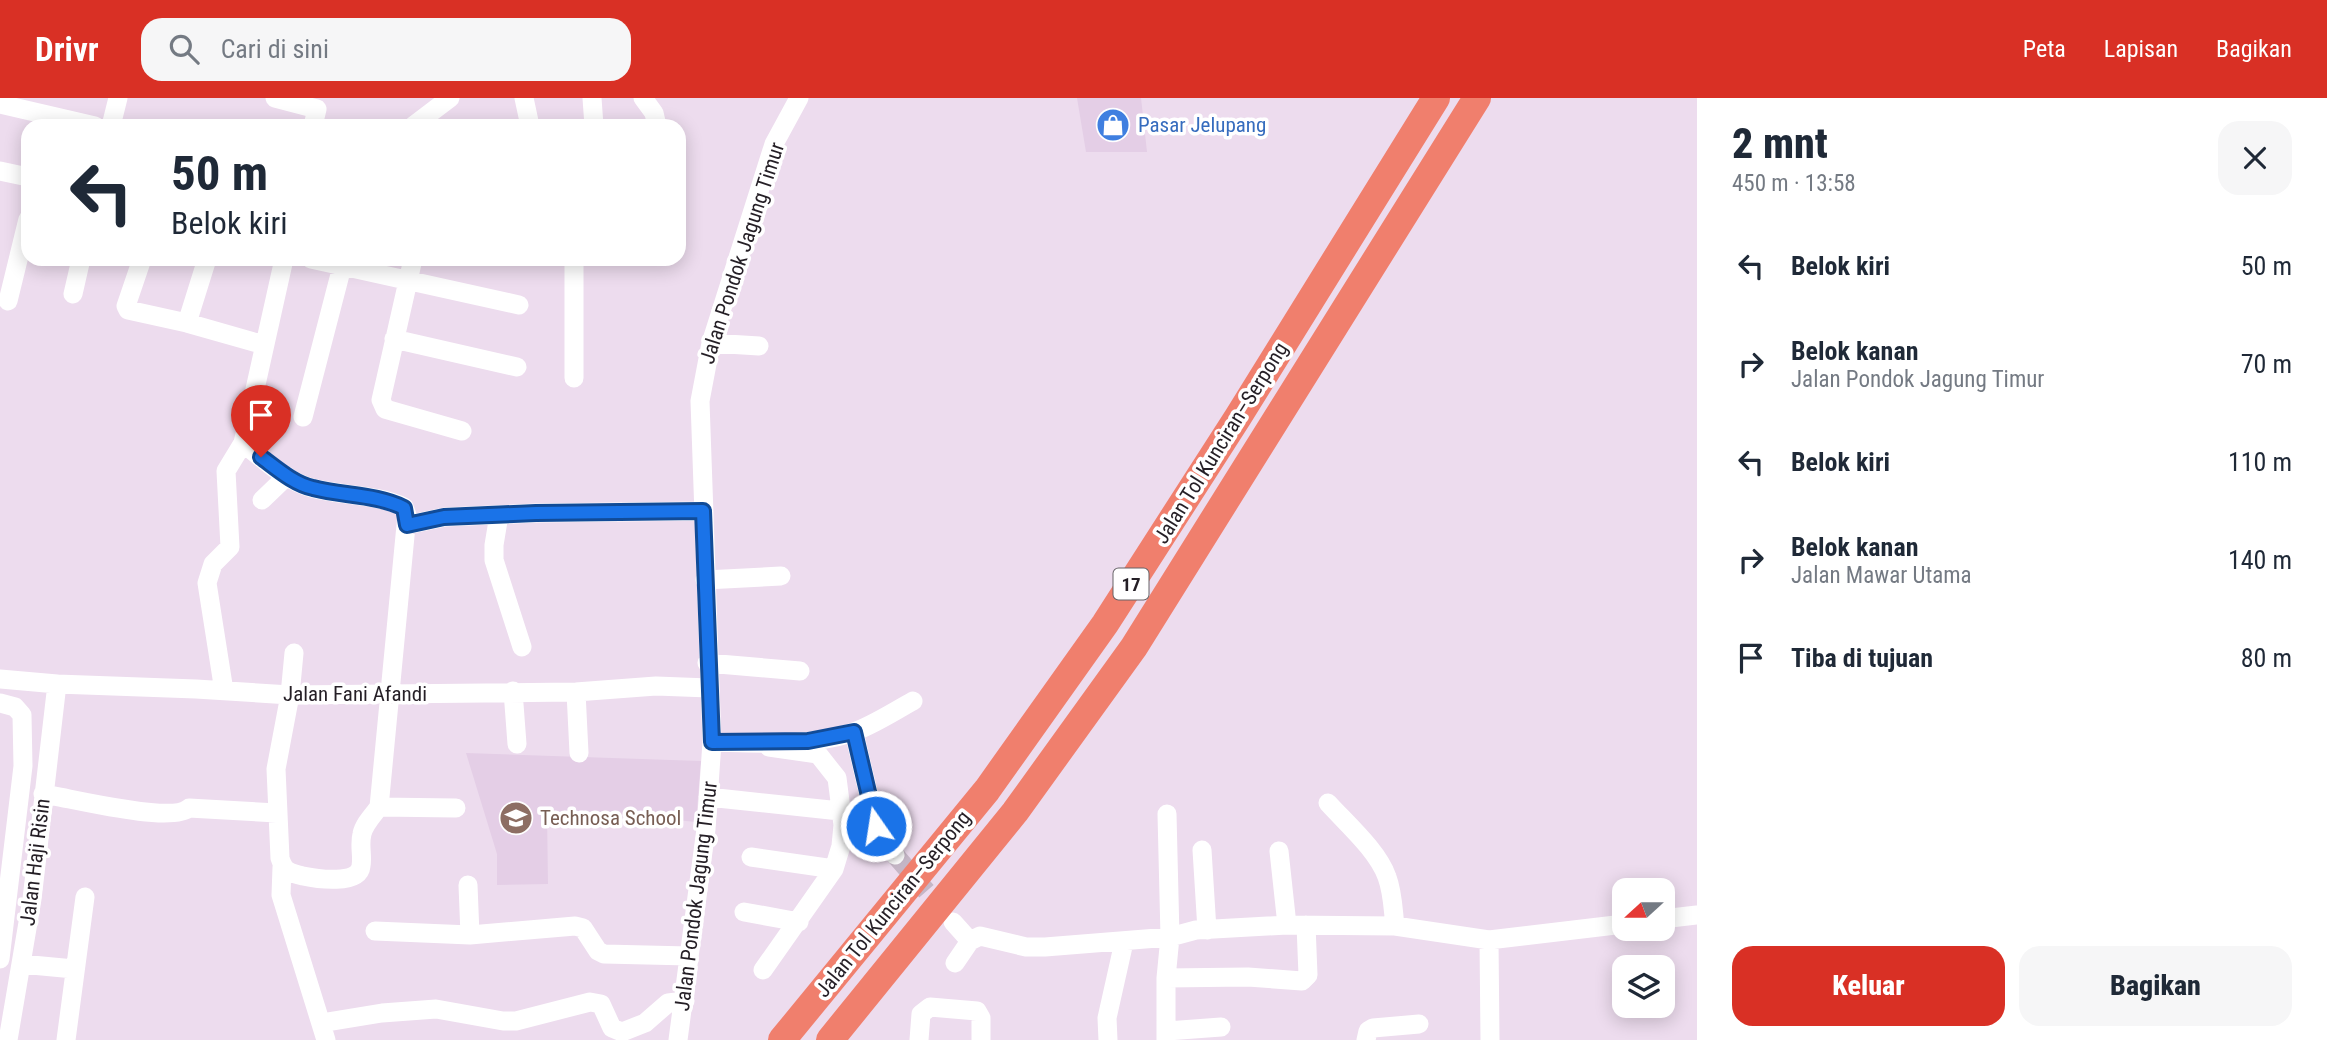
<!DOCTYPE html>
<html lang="id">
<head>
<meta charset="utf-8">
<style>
	:root { --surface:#fff; --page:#f6f6f7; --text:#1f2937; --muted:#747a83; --accent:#d93025 }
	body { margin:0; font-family:"Roboto Condensed",sans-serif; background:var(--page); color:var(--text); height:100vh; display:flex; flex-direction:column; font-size:26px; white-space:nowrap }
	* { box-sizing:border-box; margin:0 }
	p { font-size:23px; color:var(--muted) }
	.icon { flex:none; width:38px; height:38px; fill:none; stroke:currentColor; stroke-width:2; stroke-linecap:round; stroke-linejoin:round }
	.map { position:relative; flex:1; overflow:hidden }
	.details { display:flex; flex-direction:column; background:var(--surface); width:630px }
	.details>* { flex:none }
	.guide { position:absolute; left:21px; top:21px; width:665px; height:147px; border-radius:21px; box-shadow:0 4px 18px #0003; background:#fff; color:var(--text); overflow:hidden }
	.needle { width:46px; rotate:249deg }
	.buttons { position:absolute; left:1612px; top:780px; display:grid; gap:14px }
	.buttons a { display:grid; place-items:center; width:63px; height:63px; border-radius:14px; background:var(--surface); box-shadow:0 4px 18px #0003; font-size:35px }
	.pin { position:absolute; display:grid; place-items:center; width:60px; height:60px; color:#fff; margin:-72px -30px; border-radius:50% 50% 50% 0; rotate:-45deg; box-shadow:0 0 7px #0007 }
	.pin .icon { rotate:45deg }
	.me { position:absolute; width:77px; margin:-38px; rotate:347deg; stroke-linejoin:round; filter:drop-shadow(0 0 5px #0008) }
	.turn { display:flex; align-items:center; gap:24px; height:147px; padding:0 35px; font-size:32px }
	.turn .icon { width:91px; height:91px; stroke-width:2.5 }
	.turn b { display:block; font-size:49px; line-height:60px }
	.round { display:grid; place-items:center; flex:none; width:74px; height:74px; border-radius:21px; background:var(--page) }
	.summary { display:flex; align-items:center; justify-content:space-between; height:119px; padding:0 35px }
	h1 { font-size:42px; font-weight:800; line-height:52px }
	.primary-button { display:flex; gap:14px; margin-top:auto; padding:14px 35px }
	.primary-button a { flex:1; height:80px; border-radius:21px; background:var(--accent); color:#fff; font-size:28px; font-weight:800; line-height:80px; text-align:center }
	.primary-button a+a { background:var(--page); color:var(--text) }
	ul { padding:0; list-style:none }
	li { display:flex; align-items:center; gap:21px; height:98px; padding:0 35px }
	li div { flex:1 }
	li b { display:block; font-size:26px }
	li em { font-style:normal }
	header { display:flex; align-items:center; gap:42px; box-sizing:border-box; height:98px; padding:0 35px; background:var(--accent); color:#fff }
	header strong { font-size:33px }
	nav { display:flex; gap:38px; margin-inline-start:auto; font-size:24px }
	.search { width:490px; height:63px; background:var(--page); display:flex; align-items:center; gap:18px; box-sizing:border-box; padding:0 24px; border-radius:21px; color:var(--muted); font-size:26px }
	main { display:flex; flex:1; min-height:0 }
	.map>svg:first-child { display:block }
	.built { fill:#e4cee6 }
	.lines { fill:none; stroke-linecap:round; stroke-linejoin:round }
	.minor-tunnel { stroke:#c5b6c6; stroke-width:19; stroke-dasharray:19 10; stroke-linecap:butt }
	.minor { stroke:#fff; stroke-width:19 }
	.highway { stroke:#f07f6d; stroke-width:28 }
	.route-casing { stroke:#114b97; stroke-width:18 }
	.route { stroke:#1a73e8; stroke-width:12 }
	.labels { text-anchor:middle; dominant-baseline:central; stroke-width:7; stroke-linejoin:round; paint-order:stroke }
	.shield { fill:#fff; stroke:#666267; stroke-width:2 }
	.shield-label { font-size:19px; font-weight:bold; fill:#251f26 }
	.shop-label { font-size:21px; fill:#366cbe; stroke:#fff; text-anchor:start }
	.street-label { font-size:21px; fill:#251f26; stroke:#fff }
	.education-label { font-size:21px; fill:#785e54; stroke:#fff; text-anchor:start }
</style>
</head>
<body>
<header>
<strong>Drivr</strong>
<div class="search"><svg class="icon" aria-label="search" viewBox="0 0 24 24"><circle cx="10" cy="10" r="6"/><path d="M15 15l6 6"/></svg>Cari di sini</div>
<nav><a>Peta</a><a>Lapisan</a><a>Bagikan</a></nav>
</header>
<main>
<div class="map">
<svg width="1697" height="942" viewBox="0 0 1697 942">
	<rect width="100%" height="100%" fill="#eddcee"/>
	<!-- built -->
	<path class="built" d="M 1077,0 L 1141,0 L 1147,54 L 1086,54 Z
		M 466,655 L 701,663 L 696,724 L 616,716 L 547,715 L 548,786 L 497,787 L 497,756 Z"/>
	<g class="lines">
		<!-- minor-tunnel -->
		<path class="minor-tunnel" d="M 895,757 L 946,816"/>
		<!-- minor -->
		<path class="minor" d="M 275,0 L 317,11
			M 524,0 L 530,28
			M 592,0 L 594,28
			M 643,0 L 654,15 L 657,28
			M 0,6 L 95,28
			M 111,28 L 118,0
			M 313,28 L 317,11
			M 413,28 L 450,0
			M 0,73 L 28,79
			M 142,161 L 126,208 L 128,212 L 187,225 L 264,247
			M 311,161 L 519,207
			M 413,161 L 381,302 L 385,311 L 462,333
			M 73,196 L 81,161
			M 8,203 L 28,121
			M 187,225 L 207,161
			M 394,241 L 517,269
			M 711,245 L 759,248
			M 574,280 L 574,161
			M 303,319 L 344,161
			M 243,345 C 263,361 287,384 312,390 C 343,398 376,396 404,409 L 407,417 L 379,709 C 373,717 364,726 362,736 C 359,747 363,758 361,768 C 359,787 317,781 303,778 C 290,775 284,774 280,760 L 276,671 L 290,597 L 294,555
			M 262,402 L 287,378
			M 499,417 L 494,447 L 494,462 L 522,549
			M 407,427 L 445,419 L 536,415 L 703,413
			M 705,482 L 781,478
			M 707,565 L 800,573
			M 0,581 L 57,586 L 196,591 L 290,597 L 576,594 L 656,588 L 709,590
			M 224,593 L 207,485 L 213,466 L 230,449 L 226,373 L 243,345 L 284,161
			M 513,593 L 517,646
			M 576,594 L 579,655
			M 0,605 L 15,609 L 22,617 L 23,668 L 0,861
			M 854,634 L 876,728 L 895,757
			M 712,644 C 757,645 808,649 851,635 C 872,628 893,614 913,603
			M 43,696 C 70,700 171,726 189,710 L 277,715
			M 708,699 L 840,713
			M 1328,705 C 1347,726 1378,753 1387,779 C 1393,795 1393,812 1395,828
			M 379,709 L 456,710
			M 1202,752 L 1207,832
			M 1279,753 L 1287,827
			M 751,759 L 834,771
			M 282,769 L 281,797 L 326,942
			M 468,787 L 470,837
			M 744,814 L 799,824
			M 1662,821 L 1697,817
			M 953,824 L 970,843
			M 375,833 L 470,837 L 575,828 L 583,830 L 598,853 L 604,856 L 689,858
			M 1489,842 L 1624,826
			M 955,865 L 970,843 L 980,838 L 1026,849 L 1045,849 L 1170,839 L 1196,832 L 1287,827 L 1395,828 L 1489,842 L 1490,942
			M 21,866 L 74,871
			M 763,872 L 834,771 L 841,748 L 843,727 L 837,680 L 818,656 L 769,649
			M 1166,880 L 1248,879 L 1302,883 L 1308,877 L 1306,827
			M 321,925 L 382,915 L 436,911 L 503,923 L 516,923 L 590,904 L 601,906 L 612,930 L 622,934 L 645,925 L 668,905 L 685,903
			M 1167,933 L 1221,929
			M 8,942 L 32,801 L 57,586
			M 66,942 L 85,799
			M 678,942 L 706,731 L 712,644 L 700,303 L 711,245 L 774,46 L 799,0
			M 919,942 L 921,916 L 930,909 L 977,913 L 981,920 L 981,942
			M 1108,942 L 1107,920 L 1124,844
			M 1166,942 L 1166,880 L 1170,839 L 1167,716
			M 1366,942 L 1368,933 L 1373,930 L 1419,926"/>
		<!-- highway -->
		<path class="highway" d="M 782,942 L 987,692 L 1105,526 L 1238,319 L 1436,0
			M 830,942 L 1015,714 L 1134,549 L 1477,0"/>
	</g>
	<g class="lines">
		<defs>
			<path id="route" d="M 261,359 C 276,370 294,386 313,390 C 343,398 376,396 404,410 L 407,427 L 444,419 L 536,415 L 703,413 L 712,644 L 808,643 L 854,634 L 876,728"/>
		</defs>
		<!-- route casing -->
		<use href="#route" class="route-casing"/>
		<!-- route -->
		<use href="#route" class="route"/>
	</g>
	<!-- icons -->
	<defs>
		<symbol id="shop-disc" viewBox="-11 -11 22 22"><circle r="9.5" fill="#3f7fe0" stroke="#fff"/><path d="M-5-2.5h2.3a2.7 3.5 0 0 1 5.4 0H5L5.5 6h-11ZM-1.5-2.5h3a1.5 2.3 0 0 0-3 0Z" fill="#fff"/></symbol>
		<symbol id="school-disc" viewBox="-11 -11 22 22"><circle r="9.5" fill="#8d6e63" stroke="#fff"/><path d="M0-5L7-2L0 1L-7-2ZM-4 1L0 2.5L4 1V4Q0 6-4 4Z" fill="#fff"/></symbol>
	</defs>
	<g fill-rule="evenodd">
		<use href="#shop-disc" x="1094" y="8" width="38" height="38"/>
		<use href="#school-disc" x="497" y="701" width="38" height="38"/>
	</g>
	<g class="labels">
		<!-- shield labels -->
		<rect class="shield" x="1113.5" y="470.5" width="35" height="31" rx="5"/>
		<g class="shield-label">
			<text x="1131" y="486">17</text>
		</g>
		<!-- shop labels -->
		<g class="shop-label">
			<text x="1138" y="27">Pasar Jelupang</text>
		</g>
		<!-- street labels -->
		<g class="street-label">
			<text transform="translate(742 155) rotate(-72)">Jalan Pondok Jagung Timur</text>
			<text transform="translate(1221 345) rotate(-58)">Jalan Tol Kunciran–Serpong</text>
			<text x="355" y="596">Jalan Fani Afandi</text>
			<text transform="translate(35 764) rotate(-83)">Jalan Haji Risin</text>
			<text transform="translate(696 798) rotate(-83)">Jalan Pondok Jagung Timur</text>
			<text transform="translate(893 806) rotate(-51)">Jalan Tol Kunciran–Serpong</text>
		</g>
		<!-- education labels -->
		<g class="education-label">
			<text x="540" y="720">Technosa School</text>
		</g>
	</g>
</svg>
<div class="buttons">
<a><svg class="needle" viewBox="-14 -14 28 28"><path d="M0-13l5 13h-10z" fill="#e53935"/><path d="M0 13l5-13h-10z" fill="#747a83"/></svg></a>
<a><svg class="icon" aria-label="layers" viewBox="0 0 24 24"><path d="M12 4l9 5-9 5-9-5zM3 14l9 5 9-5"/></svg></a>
</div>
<div class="pin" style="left:261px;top:359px;background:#d93025"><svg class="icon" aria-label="arrive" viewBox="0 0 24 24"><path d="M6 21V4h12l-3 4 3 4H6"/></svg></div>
<svg class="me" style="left:876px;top:728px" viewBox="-20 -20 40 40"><circle r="17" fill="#1a73e8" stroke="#fff" stroke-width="3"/><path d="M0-11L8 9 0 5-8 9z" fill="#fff"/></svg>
<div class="guide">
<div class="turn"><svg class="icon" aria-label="left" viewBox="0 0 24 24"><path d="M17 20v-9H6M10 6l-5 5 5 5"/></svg><div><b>50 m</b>Belok kiri</div></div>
</div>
</div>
<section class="details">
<div class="summary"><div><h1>2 mnt</h1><p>450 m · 13:58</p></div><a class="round"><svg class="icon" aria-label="close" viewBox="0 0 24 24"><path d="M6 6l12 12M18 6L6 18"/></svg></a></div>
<ul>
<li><svg class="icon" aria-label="left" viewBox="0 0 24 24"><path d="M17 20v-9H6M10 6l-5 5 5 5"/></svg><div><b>Belok kiri</b></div><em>50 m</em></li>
<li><svg class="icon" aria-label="right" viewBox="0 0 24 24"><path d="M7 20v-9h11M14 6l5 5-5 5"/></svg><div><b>Belok kanan</b><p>Jalan Pondok Jagung Timur</p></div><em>70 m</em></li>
<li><svg class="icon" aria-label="left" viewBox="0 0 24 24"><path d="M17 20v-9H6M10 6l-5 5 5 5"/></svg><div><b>Belok kiri</b></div><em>110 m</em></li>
<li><svg class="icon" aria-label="right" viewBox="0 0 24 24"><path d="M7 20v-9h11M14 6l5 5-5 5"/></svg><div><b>Belok kanan</b><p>Jalan Mawar Utama</p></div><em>140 m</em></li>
<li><svg class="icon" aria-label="arrive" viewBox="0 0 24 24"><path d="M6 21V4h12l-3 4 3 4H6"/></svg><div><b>Tiba di tujuan</b></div><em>80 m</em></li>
</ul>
<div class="primary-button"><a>Keluar</a><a>Bagikan</a></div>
</section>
</main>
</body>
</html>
